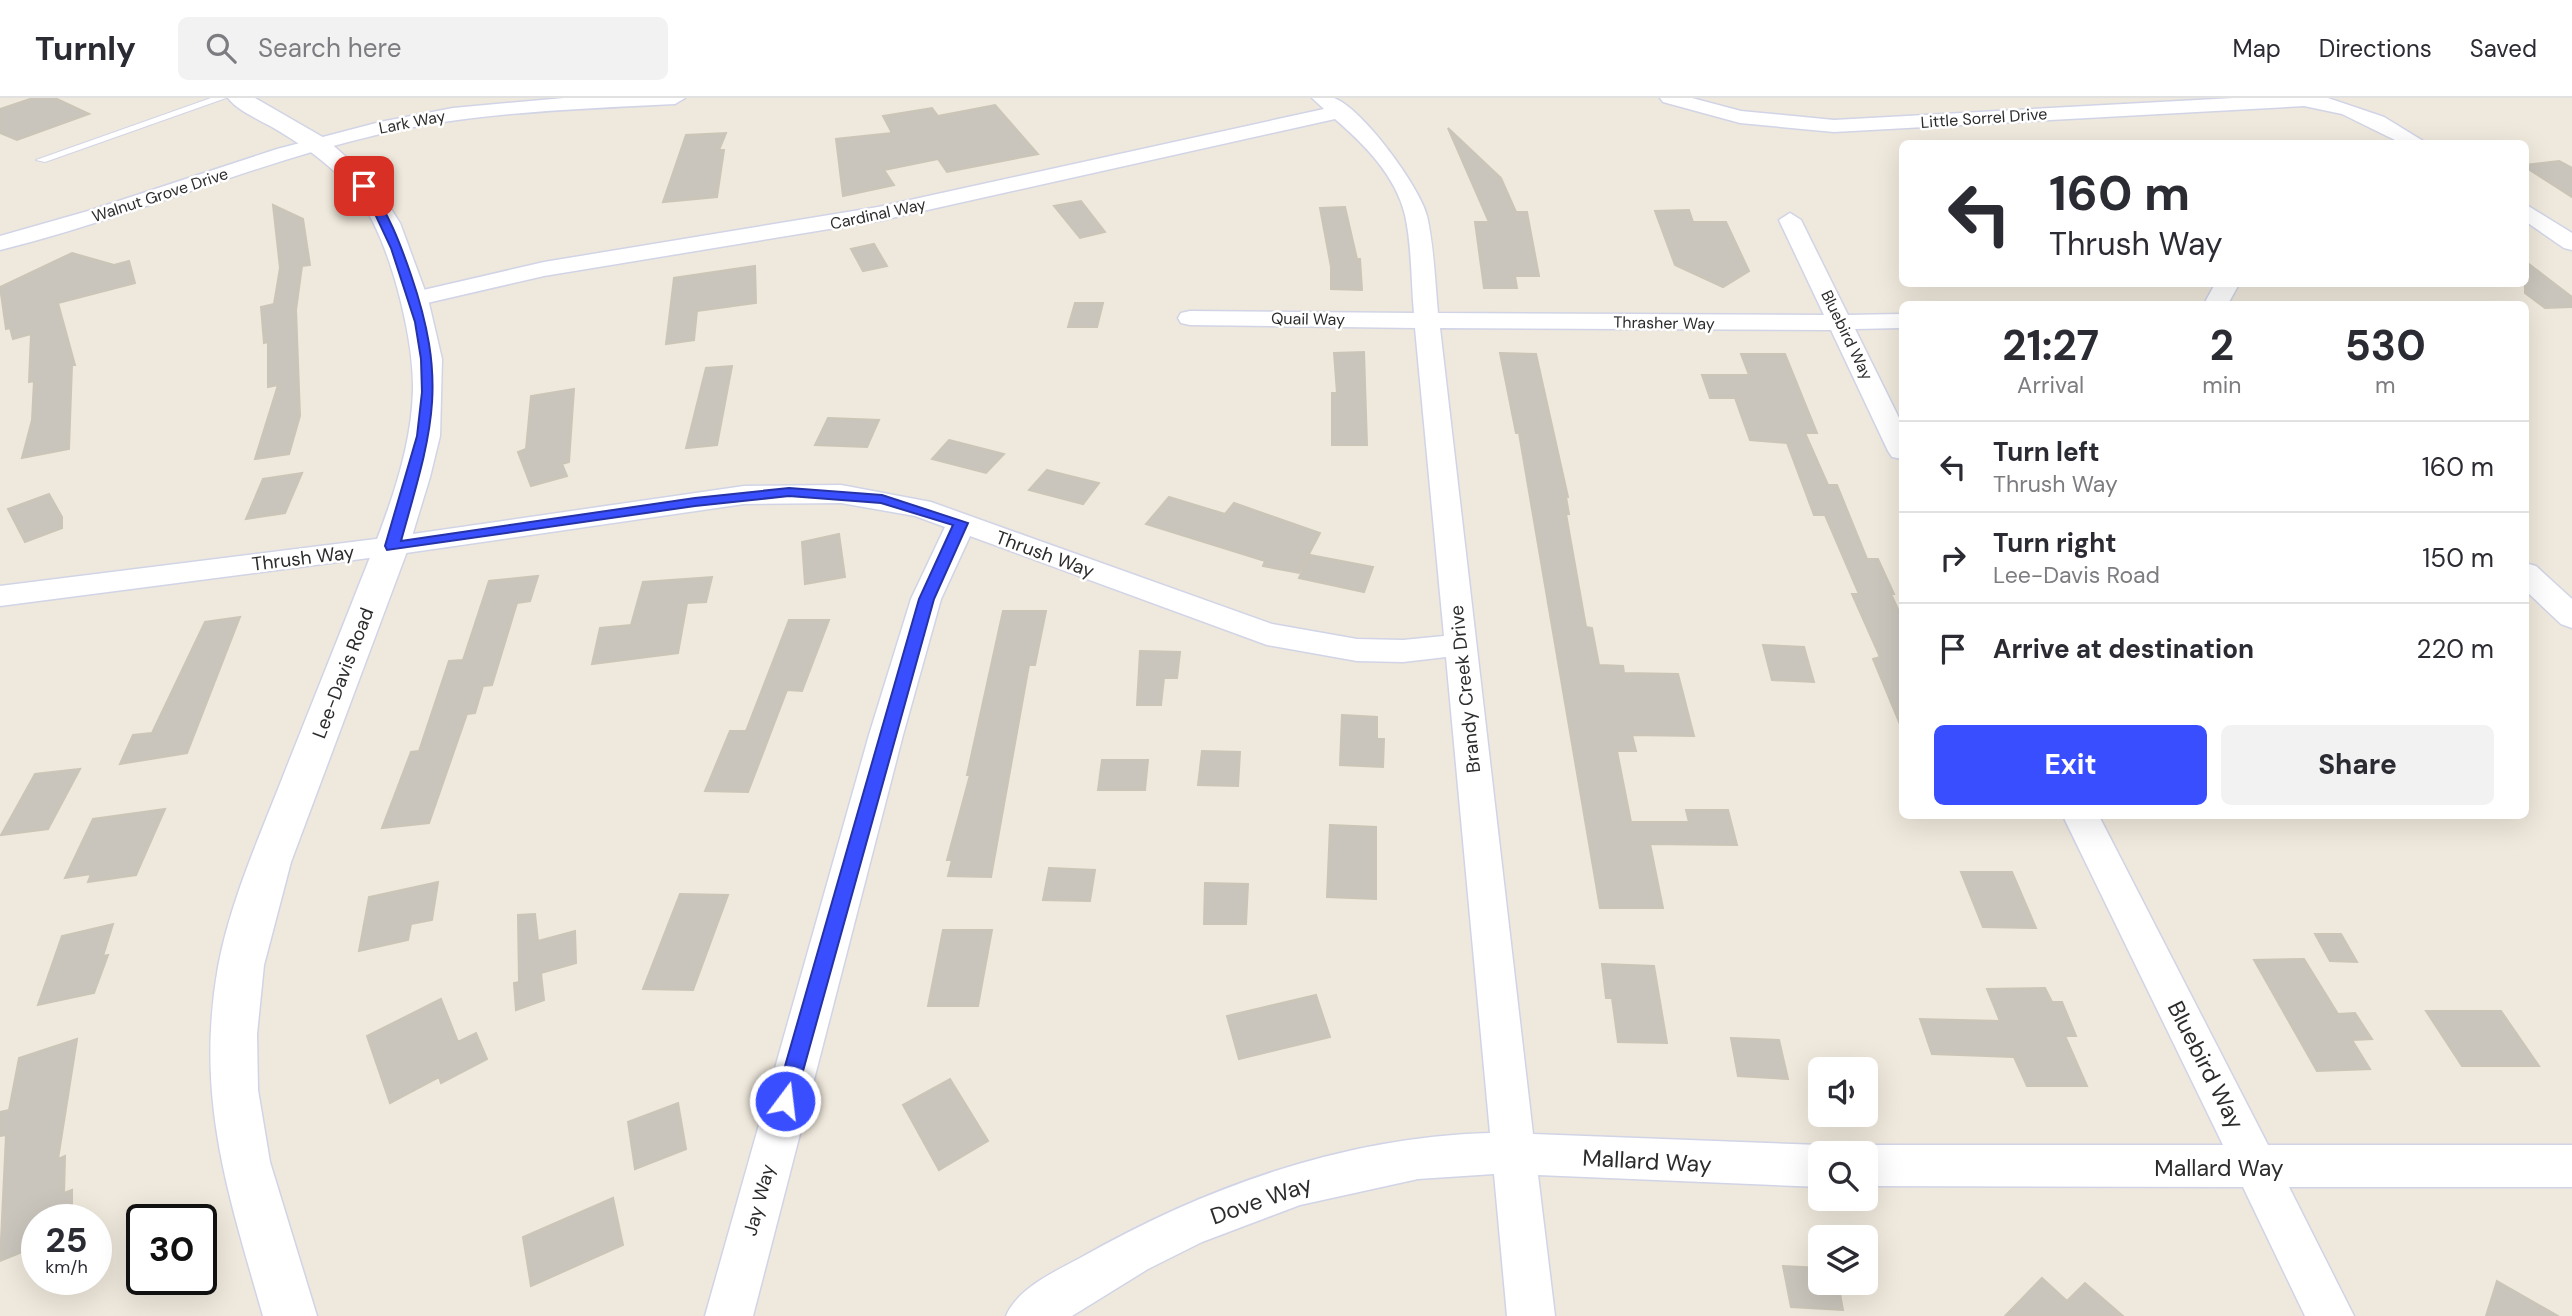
<!DOCTYPE html>
<html lang="en">
<head>
<meta charset="utf-8">
<style>
	:root { --surface:#fff; --page:#f2f2f3; --text:#2b2b33; --muted:#7c7c81; --line:#e1e1e2; --accent:#394eff }
	body { margin:0; font-family:"DM Sans",sans-serif; background:var(--page); color:var(--text); height:100vh; display:flex; flex-direction:column; font-size:26px; white-space:nowrap }
	* { box-sizing:border-box; margin:0 }
	p { font-size:23px; color:var(--muted) }
	.icon { flex:none; width:38px; height:38px; fill:none; stroke:currentColor; stroke-width:2; stroke-linecap:round; stroke-linejoin:round }
	.map { position:relative; flex:1; overflow:hidden }
	.panel { position:absolute; left:1899px; top:203px; width:630px; height:518px; display:flex; flex-direction:column; background:var(--surface); border-radius:10px; box-shadow:0 7px 28px #0002 }
	.panel>* { flex:none }
	.guide { position:absolute; left:1899px; top:42px; width:630px; height:147px; border-radius:10px; box-shadow:0 7px 28px #0002; background:#fff; color:var(--text); overflow:hidden }
	.controls { position:absolute; left:1808px; top:959px; display:grid; gap:14px }
	.controls a { display:grid; place-items:center; width:70px; height:70px; border-radius:10px; background:var(--surface); box-shadow:0 7px 28px #0002; font-size:35px }
	.speed { position:absolute; left:21px; top:1106px; display:flex; gap:14px; font-size:35px; font-weight:700; text-align:center }
	.speed>* { display:grid; place-content:center; width:91px; height:91px; border-radius:50%; background:var(--surface); box-shadow:0 7px 28px #0002; line-height:1 }
	.speed small { font-size:18px; font-weight:400 }
	.speed .limit { border:4px solid #111; border-radius:10px; background:#fff; color:#111 }
	.pin { position:absolute; display:grid; place-items:center; width:60px; height:60px; color:#fff; margin:-30px; border-radius:14px; box-shadow:0 4px 10px #0006 }
	.me { position:absolute; width:77px; margin:-38px; rotate:15deg; stroke-linejoin:round; filter:drop-shadow(0 0 5px #0008) }
	.turn { display:flex; align-items:center; gap:24px; height:147px; padding:0 35px; font-size:32px }
	.turn .icon { width:91px; height:91px; stroke-width:2.5 }
	.turn b { display:block; font-size:49px; line-height:60px }
	.eta { display:flex; justify-content:space-evenly; align-items:center; height:119px; text-align:center }
	.eta b { font-size:42px; font-weight:700; line-height:49px }
	.cta { display:flex; gap:14px; margin-top:auto; padding:14px 35px }
	.cta a { flex:1; height:80px; border-radius:10px; background:var(--accent); color:#fff; font-size:28px; font-weight:700; line-height:80px; text-align:center }
	.cta a+a { background:var(--page); color:var(--text) }
	ul { padding:0; list-style:none }
	li { display:flex; align-items:center; gap:21px; height:91px; padding:0 35px; border-top:2px solid var(--line) }
	li div { flex:1 }
	li b { display:block; font-size:26px }
	li em { font-style:normal }
	header { display:flex; align-items:center; gap:42px; box-sizing:border-box; height:98px; padding:0 35px; background:var(--surface); border-bottom:2px solid var(--line) }
	header strong { font-size:33px }
	nav { display:flex; gap:38px; margin-inline-start:auto; font-size:24px }
	.search { width:490px; height:63px; background:var(--page); display:flex; align-items:center; gap:18px; box-sizing:border-box; padding:0 24px; border-radius:10px; color:var(--muted); font-size:26px }
	.map>svg:first-child { display:block }
	.building { fill:#cac5bc; stroke:#cac5b6; stroke-width:2 }
	.lines { fill:none; stroke-linecap:round; stroke-linejoin:round }
	.lane-casing { stroke:#d1d4e6; stroke-width:2 }
	.street-casing { stroke:#d1d4e6; stroke-width:3 }
	.secondary-casing { stroke:#d1d4e6; stroke-width:3 }
	.lane { fill:#fff; fill-rule:evenodd }
	.street { fill:#fff; fill-rule:evenodd }
	.secondary { fill:#fff; fill-rule:evenodd }
	.route { fill:#394eff; stroke:#2533a6; stroke-width:2 }
	.labels { text-anchor:middle; dominant-baseline:central; stroke-width:5; stroke-linejoin:round; paint-order:stroke }
	.far-street-label { font-size:16px; fill:#2c2c2c; stroke:#fff }
	.street-label { font-size:19px; fill:#2c2c2c; stroke:#fff }
	.near-street-label { font-size:23px; fill:#2c2c2c; stroke:#fff }
</style>
</head>
<body>
<header>
<strong>Turnly</strong>
<div class="search"><svg class="icon" aria-label="search" viewBox="0 0 24 24"><circle cx="10" cy="10" r="6"/><path d="M15 15l6 6"/></svg>Search here</div>
<nav><a>Map</a><a>Directions</a><a>Saved</a></nav>
</header>
<div class="map">
<svg width="2572" height="1218" viewBox="0 0 2572 1218">
	<rect width="100%" height="100%" fill="#efe8dc"/>
	<!-- building -->
	<path class="building" d="M 33,0 L 55,0 L 89,16 L 17,42 L 0,35 L 0,11 Z
		M 995,7 L 1038,56 L 947,74 L 938,61 L 884,72 L 894,87 L 843,98 L 836,41 L 892,35 L 883,18 L 932,10 L 938,18 Z
		M 1448,30 L 1501,80 L 1516,114 L 1527,114 L 1539,178 L 1515,178 L 1517,190 L 1484,190 L 1475,124 L 1489,124 Z
		M 726,35 L 719,52 L 724,52 L 717,99 L 663,104 L 686,37 Z
		M 2559,63 L 2572,70 L 2572,99 L 2525,69 L 2525,67 Z
		M 1081,103 L 1105,134 L 1080,140 L 1054,108 Z
		M 273,107 L 303,121 L 310,167 L 302,168 L 296,212 L 300,318 L 289,356 L 255,361 L 278,287 L 268,289 L 268,244 L 264,245 L 261,209 L 274,206 L 280,170 Z
		M 1345,109 L 1357,161 L 1360,161 L 1362,192 L 1331,191 L 1331,169 L 1320,110 Z
		M 1689,112 L 1693,124 L 1726,124 L 1749,173 L 1723,189 L 1675,167 L 1655,113 Z
		M 874,146 L 887,168 L 863,173 L 851,151 Z
		M 72,155 L 114,167 L 129,163 L 135,185 L 58,205 L 75,267 L 72,267 L 69,351 L 22,360 L 32,322 L 34,283 L 29,284 L 31,236 L 13,241 L 10,230 L 6,231 L 0,189 Z
		M 2525,163 L 2572,199 L 2572,209 L 2545,210 L 2525,195 Z
		M 755,168 L 756,205 L 697,213 L 694,242 L 666,246 L 674,180 Z
		M 1075,205 L 1103,205 L 1097,229 L 1068,229 Z
		M 1364,254 L 1367,347 L 1332,347 L 1332,295 L 1337,295 L 1334,255 Z
		M 1500,255 L 1536,256 L 1568,399 L 1566,399 L 1569,416 L 1566,416 L 1586,529 L 1592,530 L 1599,567 L 1623,568 L 1624,575 L 1678,576 L 1694,638 L 1632,637 L 1636,653 L 1617,653 L 1631,724 L 1689,724 L 1686,712 L 1728,712 L 1737,747 L 1650,746 L 1663,810 L 1600,810 L 1519,335 L 1516,335 Z
		M 1741,256 L 1785,256 L 1817,335 L 1805,335 L 1828,387 L 1837,387 L 1867,461 L 1878,461 L 1894,496 L 1891,496 L 1902,520 L 1902,631 L 1873,561 L 1880,559 L 1852,496 L 1859,496 L 1825,417 L 1814,417 L 1787,345 L 1750,342 L 1735,300 L 1710,300 L 1702,277 L 1749,277 Z
		M 732,268 L 717,347 L 686,350 L 706,270 Z
		M 574,291 L 569,364 L 562,366 L 567,378 L 531,388 L 518,354 L 526,351 L 531,298 Z
		M 828,320 L 879,322 L 867,349 L 815,347 Z
		M 949,342 L 1004,356 L 986,375 L 932,361 Z
		M 1047,372 L 1054,374 L 1099,385 L 1083,406 L 1029,392 Z
		M 302,375 L 285,415 L 246,421 L 263,381 Z
		M 49,396 L 62,419 L 62,430 L 25,444 L 8,411 Z
		M 1169,399 L 1225,416 L 1234,405 L 1320,435 L 1299,475 L 1263,468 L 1265,463 L 1146,426 Z
		M 839,436 L 845,479 L 805,486 L 802,444 Z
		M 1310,457 L 1373,469 L 1364,494 L 1299,480 Z
		M 538,478 L 530,503 L 517,505 L 492,587 L 483,588 L 475,615 L 467,616 L 429,725 L 382,730 L 411,654 L 419,653 L 449,563 L 463,562 L 489,483 Z
		M 712,479 L 706,504 L 687,505 L 678,555 L 592,566 L 600,530 L 631,527 L 643,484 Z
		M 1003,513 L 1046,513 L 1035,567 L 1029,567 L 991,779 L 948,778 L 952,762 L 947,762 L 970,677 L 967,677 Z
		M 240,519 L 187,655 L 120,666 L 133,637 L 152,635 L 205,524 Z
		M 789,522 L 829,522 L 802,593 L 787,592 L 748,694 L 705,693 L 730,633 L 746,633 Z
		M 1763,547 L 1804,549 L 1814,584 L 1772,582 Z
		M 1140,553 L 1180,554 L 1177,580 L 1164,580 L 1161,607 L 1137,607 Z
		M 1342,617 L 1377,619 L 1377,641 L 1384,641 L 1383,669 L 1340,667 Z
		M 1202,653 L 1240,654 L 1238,688 L 1198,687 Z
		M 1102,662 L 1148,662 L 1145,692 L 1098,692 Z
		M 80,671 L 48,731 L 1,737 L 35,676 Z
		M 165,711 L 136,777 L 88,784 L 91,776 L 65,780 L 93,721 Z
		M 1330,727 L 1376,729 L 1376,801 L 1327,799 Z
		M 1049,770 L 1095,772 L 1090,803 L 1043,802 Z
		M 1961,774 L 2012,774 L 2036,830 L 1983,829 Z
		M 438,784 L 432,822 L 411,826 L 408,842 L 359,853 L 369,799 Z
		M 1205,785 L 1248,786 L 1246,826 L 1204,826 Z
		M 680,796 L 728,797 L 693,892 L 643,891 Z
		M 535,816 L 538,843 L 575,833 L 576,865 L 541,875 L 544,902 L 516,912 L 514,885 L 519,884 L 518,817 Z
		M 113,826 L 103,858 L 108,857 L 94,895 L 38,907 L 62,838 Z
		M 943,832 L 992,832 L 978,908 L 928,908 Z
		M 2315,836 L 2341,836 L 2357,864 L 2330,863 Z
		M 2304,861 L 2338,916 L 2355,915 L 2372,941 L 2352,942 L 2370,971 L 2317,973 L 2254,862 Z
		M 1602,866 L 1654,868 L 1667,945 L 1618,944 L 1612,900 L 1606,900 Z
		M 2045,890 L 2052,904 L 2062,904 L 2076,938 L 2065,938 L 2087,988 L 2027,988 L 2014,959 L 1932,956 L 1920,921 L 2000,923 L 1987,891 Z
		M 1316,897 L 1330,939 L 1239,961 L 1227,918 Z
		M 441,901 L 458,944 L 476,935 L 487,961 L 441,985 L 439,979 L 390,1005 L 367,938 Z
		M 2426,913 L 2501,913 L 2539,968 L 2462,968 Z
		M 1731,940 L 1779,942 L 1788,981 L 1738,978 Z
		M 77,941 L 58,1061 L 65,1058 L 64,1095 L 72,1092 L 72,1117 L 64,1122 L 37,1122 L 37,1148 L 0,1163 L 6,1037 L 0,1038 L 0,1014 L 9,1012 L 19,960 Z
		M 950,981 L 988,1043 L 939,1072 L 903,1007 Z
		M 678,1005 L 686,1051 L 635,1071 L 628,1024 Z
		M 613,1100 L 623,1147 L 531,1188 L 523,1139 Z
		M 1783,1168 L 1820,1170 L 1820,1185 L 1838,1185 L 1843,1212 L 1791,1209 Z
		M 2042,1180 L 2067,1203 L 2085,1185 L 2123,1218 L 2005,1218 Z
		M 2497,1183 L 2558,1218 L 2486,1218 Z"/>
	<g class="lines">
		<defs>
			<path id="lane" d="M 211,0 L 226,0 L 45,64 L 36,62 Z"/>
			<path id="street" d="M 564,0 L 685,0 L 675,6 C 576,11 477,14 380,36 C 251,66 129,120 0,152 L 0,138 L 88,113 L 277,51 L 380,24 L 453,10 Z
				M 1312,0 C 1318,0 1328,0 1334,0 C 1362,10 1420,89 1427,118 C 1434,149 1435,183 1438,215 L 1824,217 L 1779,122 L 1790,115 L 1801,122 L 1848,217 L 1902,216 L 1902,230 L 1855,231 L 1902,326 L 1902,361 L 1892,359 L 1888,353 L 1831,232 L 1440,230 L 1533,1036 L 1820,1047 L 1836,1055 L 1820,1055 L 1820,1089 L 1538,1077 L 1555,1218 L 1507,1218 L 1494,1076 L 1418,1081 L 1300,1107 L 1202,1144 L 1148,1171 L 1072,1218 L 1006,1218 C 1018,1190 1054,1174 1080,1160 C 1205,1089 1345,1039 1490,1035 L 1446,559 L 1403,564 L 1357,563 L 1267,547 L 970,438 L 941,501 L 903,637 L 753,1218 L 705,1218 L 869,637 L 911,501 L 945,429 L 915,418 L 841,405 L 744,406 L 392,457 L 0,508 L 0,488 L 392,439 L 744,388 L 841,387 L 931,404 L 1272,526 L 1357,541 L 1403,542 L 1444,538 L 1415,230 L 1190,227 L 1181,225 L 1178,220 L 1181,215 L 1190,213 L 1414,215 C 1411,183 1412,148 1405,117 C 1396,78 1364,46 1335,21 L 878,123 L 544,178 L 414,208 L 406,206 L 402,201 L 406,196 L 544,164 L 878,109 L 1324,11 Z
				M 1660,0 L 1692,0 L 1741,13 L 1834,22 L 2234,0 L 2328,0 L 2384,19 L 2428,46 L 2403,46 L 2342,16 L 2304,8 L 1834,34 L 1740,25 L 1663,4 Z
				M 2525,106 L 2572,135 L 2572,152 L 2564,150 L 2525,123 Z
				M 2215,186 L 2239,186 L 2228,206 L 2204,206 Z
				M 2525,465 L 2536,468 L 2572,501 L 2572,530 L 2561,526 L 2525,492 Z
				M 2063,718 L 2099,718 L 2268,1047 L 2572,1047 L 2572,1089 L 2289,1089 L 2354,1218 L 2305,1218 L 2243,1089 L 1866,1088 L 1866,1055 L 1850,1055 L 1866,1047 L 2223,1047 Z"/>
			<path id="secondary" d="M 228,0 L 255,0 L 326,41 L 373,83 L 400,125 L 428,201 L 442,261 L 440,338 L 430,379 L 409,448 L 291,764 L 264,867 L 257,936 L 258,992 L 270,1064 L 317,1218 L 263,1218 C 228,1095 195,1000 218,869 C 229,809 255,749 278,691 C 304,625 331,558 357,492 C 382,429 411,361 413,293 C 414,244 395,168 373,124 C 352,81 313,53 272,29 C 258,21 238,13 228,0 Z"/>
		</defs>
		<!-- lane casing -->
		<use href="#lane" class="lane-casing"/>
		<!-- street casing -->
		<use href="#street" class="street-casing"/>
		<!-- secondary casing -->
		<use href="#secondary" class="secondary-casing"/>
		<!-- lane -->
		<use href="#lane" class="lane"/>
		<!-- street -->
		<use href="#street" class="street"/>
		<!-- secondary -->
		<use href="#secondary" class="secondary"/>
	</g>
	<!-- route -->
	<path class="route" d="M 361,86 L 368,86 C 388,114 400,145 411,177 C 449,288 431,335 401,443 L 695,400 L 789,390 L 882,397 L 968,425 L 934,501 L 793,1009 L 785,1012 L 778,1009 L 775,1003 L 919,501 L 953,427 L 881,405 L 789,398 L 695,408 L 387,452 L 385,448 L 417,338 L 422,294 L 421,261 L 415,224 L 391,150 Z"/>
	<g class="labels">
		<!-- far-street labels -->
		<g class="far-street-label">
			<text transform="translate(1984 20) rotate(-4)">Little Sorrel Drive</text>
			<text transform="translate(412 24) rotate(-11)">Lark Way</text>
			<text transform="translate(160 97) rotate(-18)">Walnut Grove Drive</text>
			<text transform="translate(878 116) rotate(-12)">Cardinal Way</text>
			<text transform="translate(1308 221) rotate(1)">Quail Way</text>
			<text transform="translate(1664 225) rotate(1)">Thrasher Way</text>
			<text transform="translate(1847 237) rotate(64)">Bluebird Way</text>
		</g>
		<!-- street labels -->
		<g class="street-label">
			<text transform="translate(1045 456) rotate(20)">Thrush Way</text>
			<text transform="translate(303 460) rotate(-7)">Thrush Way</text>
			<text transform="translate(343 575) rotate(-69)">Lee-Davis Road</text>
			<text transform="translate(1465 591) rotate(-96)">Brandy Creek Drive</text>
			<text transform="translate(759 1102) rotate(-75)">Jay Way</text>
		</g>
		<!-- near-street labels -->
		<g class="near-street-label">
			<text transform="translate(2206 967) rotate(63)">Bluebird Way</text>
			<text transform="translate(1647 1063) rotate(3)">Mallard Way</text>
			<text x="2219" y="1070">Mallard Way</text>
			<text transform="translate(1261 1102) rotate(-19)">Dove Way</text>
		</g>
	</g>
</svg>
<div class="controls">
<a><svg class="icon" aria-label="sound" viewBox="0 0 24 24"><path d="M4 9h4l5-4v14l-5-4H4zM17 9q2 3 0 6"/></svg></a>
<a><svg class="icon" aria-label="search" viewBox="0 0 24 24"><circle cx="10" cy="10" r="6"/><path d="M15 15l6 6"/></svg></a>
<a><svg class="icon" aria-label="layers" viewBox="0 0 24 24"><path d="M12 4l9 5-9 5-9-5zM3 14l9 5 9-5"/></svg></a>
</div>
<div class="speed"><div>25<small>km/h</small></div><div class="limit">30</div></div>
<div class="pin" style="left:364px;top:88px;background:#d93025"><svg class="icon" aria-label="arrive" viewBox="0 0 24 24"><path d="M6 21V4h12l-3 4 3 4H6"/></svg></div>
<svg class="me" style="left:785px;top:1003px" viewBox="-20 -20 40 40"><circle r="17" fill="#394eff" stroke="#fff" stroke-width="3"/><path d="M0-11L8 9 0 5-8 9z" fill="#fff"/></svg>
<div class="guide">
<div class="turn"><svg class="icon" aria-label="left" viewBox="0 0 24 24"><path d="M17 20v-9H6M10 6l-5 5 5 5"/></svg><div><b>160 m</b>Thrush Way</div></div>
</div>
<section class="panel">
<div class="eta">
<div><b>21:27</b><p>Arrival</p></div>
<div><b>2</b><p>min</p></div>
<div><b>530</b><p>m</p></div>
</div>
<ul>
<li><svg class="icon" aria-label="left" viewBox="0 0 24 24"><path d="M17 20v-9H6M10 6l-5 5 5 5"/></svg><div><b>Turn left</b><p>Thrush Way</p></div><em>160 m</em></li>
<li><svg class="icon" aria-label="right" viewBox="0 0 24 24"><path d="M7 20v-9h11M14 6l5 5-5 5"/></svg><div><b>Turn right</b><p>Lee-Davis Road</p></div><em>150 m</em></li>
<li><svg class="icon" aria-label="arrive" viewBox="0 0 24 24"><path d="M6 21V4h12l-3 4 3 4H6"/></svg><div><b>Arrive at destination</b></div><em>220 m</em></li>
</ul>
<div class="cta"><a>Exit</a><a>Share</a></div>
</section>
</div>
</body>
</html>
